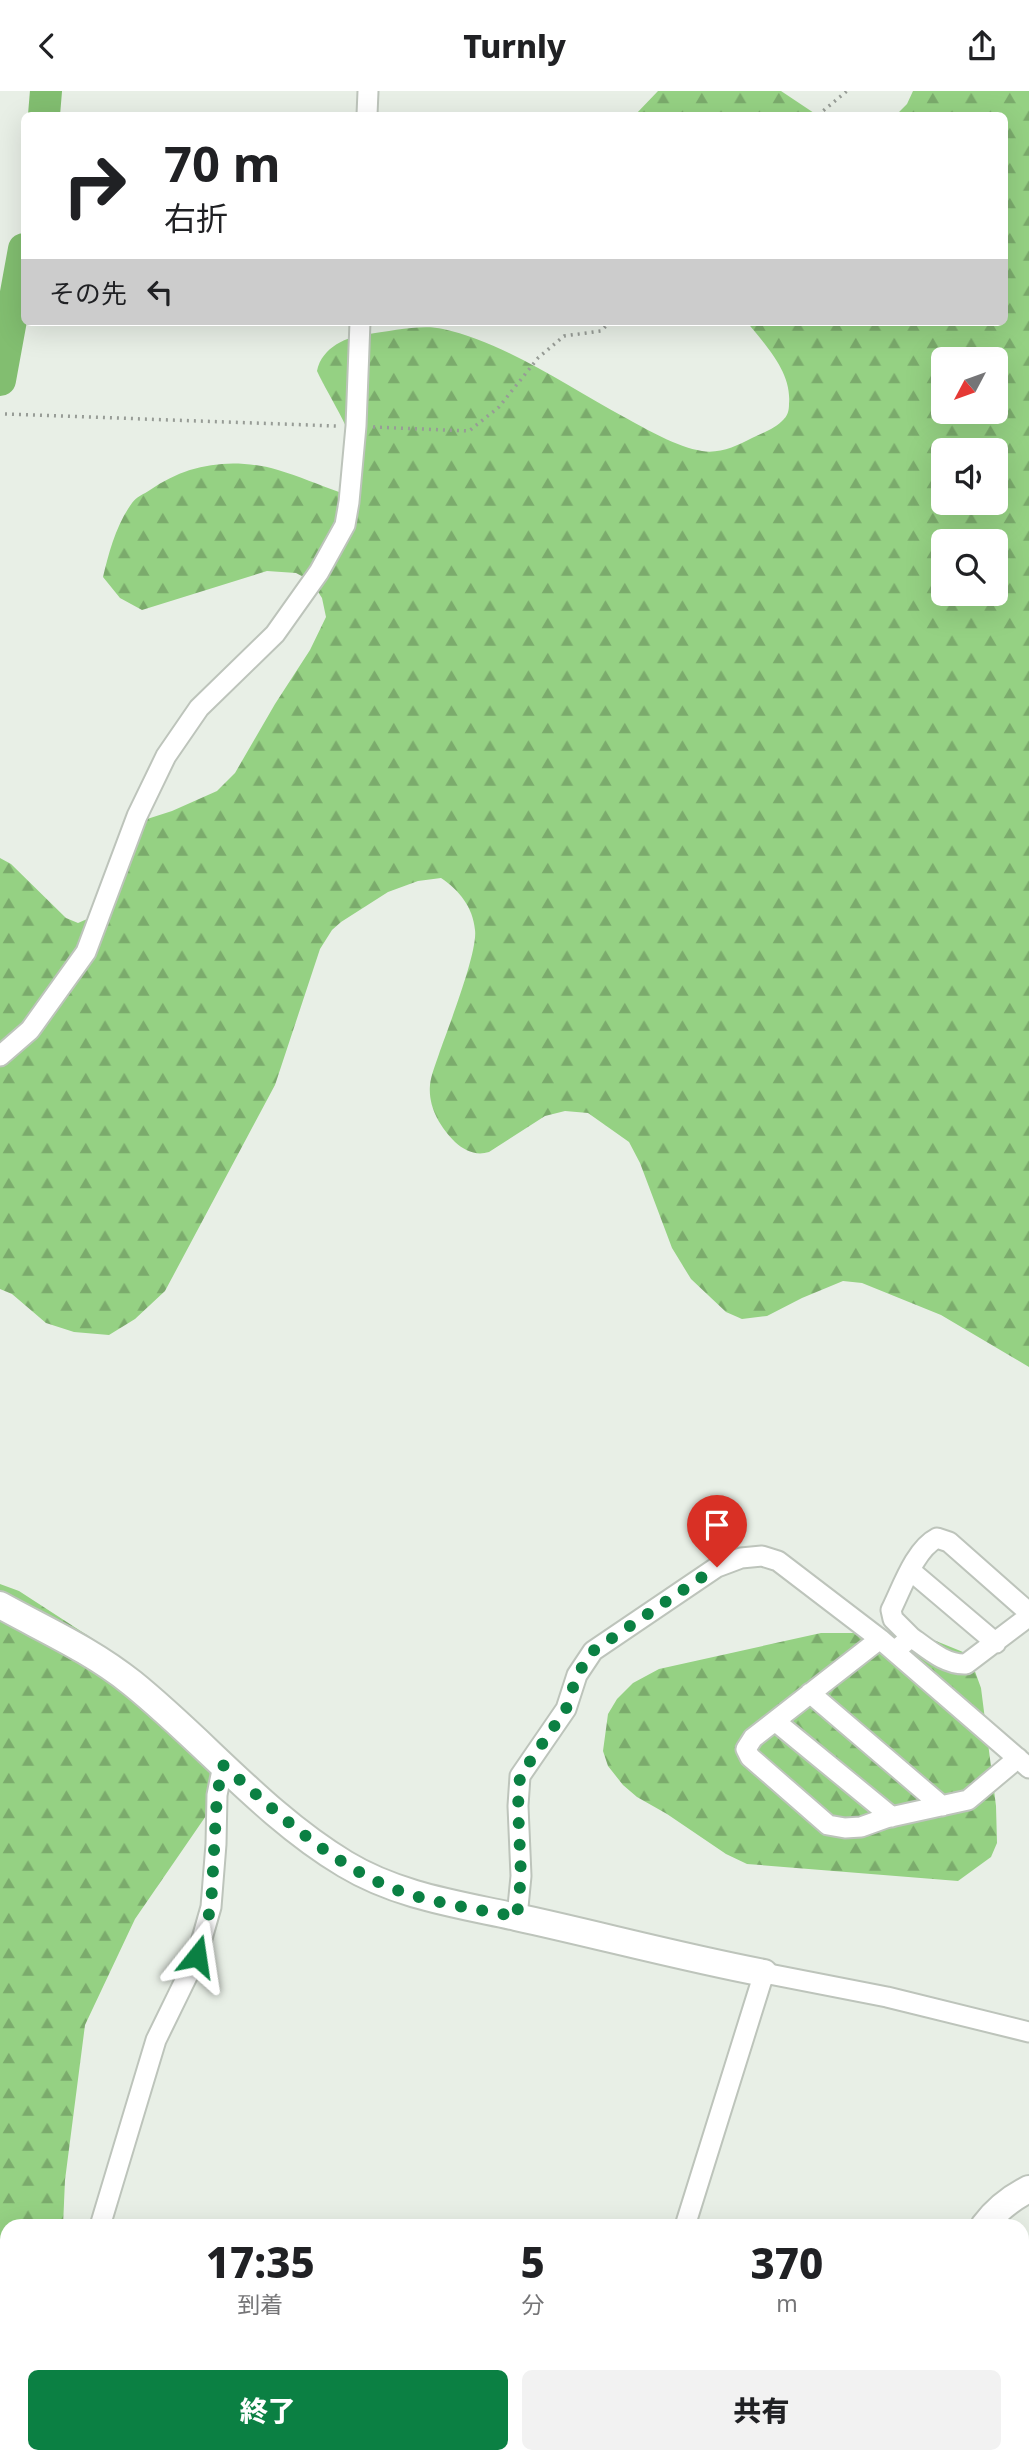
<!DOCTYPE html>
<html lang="ja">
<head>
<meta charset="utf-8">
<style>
	:root { --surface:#fff; --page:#f2f2f2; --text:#202124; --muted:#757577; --accent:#0b8043 }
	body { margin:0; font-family:"Noto Sans","Noto Sans JP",sans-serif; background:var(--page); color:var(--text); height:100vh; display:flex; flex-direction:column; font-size:26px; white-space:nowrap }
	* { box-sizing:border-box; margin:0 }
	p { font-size:23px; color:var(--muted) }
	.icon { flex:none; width:38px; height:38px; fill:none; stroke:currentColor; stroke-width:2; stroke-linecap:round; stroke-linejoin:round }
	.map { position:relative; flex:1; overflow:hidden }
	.drawer { position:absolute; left:0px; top:2128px; width:1029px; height:245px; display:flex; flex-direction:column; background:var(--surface); border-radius:21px 21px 0 0; box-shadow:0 7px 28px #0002 }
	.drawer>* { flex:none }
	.guide { position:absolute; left:21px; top:21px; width:987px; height:214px; border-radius:10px; box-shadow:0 7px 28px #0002; background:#fff; color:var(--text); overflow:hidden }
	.needle { width:46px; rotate:229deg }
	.fabs { position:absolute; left:931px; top:256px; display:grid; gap:14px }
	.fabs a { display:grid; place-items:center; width:77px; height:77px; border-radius:10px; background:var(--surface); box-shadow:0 7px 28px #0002; font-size:35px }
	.pin { position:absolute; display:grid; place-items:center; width:60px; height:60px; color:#fff; margin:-72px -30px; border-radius:50% 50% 50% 0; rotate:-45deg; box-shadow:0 0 7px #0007 }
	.pin .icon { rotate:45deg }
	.me { position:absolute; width:77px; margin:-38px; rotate:15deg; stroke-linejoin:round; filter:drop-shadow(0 0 5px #0008) }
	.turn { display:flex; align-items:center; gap:24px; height:147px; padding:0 28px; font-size:32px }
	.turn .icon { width:91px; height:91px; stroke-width:2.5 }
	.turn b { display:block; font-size:49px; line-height:60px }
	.then { display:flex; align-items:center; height:66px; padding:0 28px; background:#0003; gap:14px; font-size:26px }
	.eta { display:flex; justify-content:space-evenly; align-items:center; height:119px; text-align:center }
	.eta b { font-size:42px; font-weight:800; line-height:49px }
	.action { display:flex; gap:14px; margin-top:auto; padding:14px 28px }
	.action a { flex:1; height:80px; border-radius:10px; background:var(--accent); color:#fff; font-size:28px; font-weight:800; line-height:80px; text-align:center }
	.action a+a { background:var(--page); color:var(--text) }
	header { display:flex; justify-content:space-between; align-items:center; height:91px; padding:0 28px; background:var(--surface); font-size:32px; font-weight:800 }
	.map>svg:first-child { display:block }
	.forest { fill:url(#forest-firs); fill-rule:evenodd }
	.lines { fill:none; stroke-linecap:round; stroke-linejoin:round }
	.river { stroke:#82be70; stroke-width:32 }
	.street-casing { stroke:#bdc4bb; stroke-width:23 }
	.secondary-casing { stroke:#bdc4bb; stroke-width:30 }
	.path { stroke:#979c96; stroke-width:3.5; stroke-dasharray:2 5; stroke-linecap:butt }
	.street { stroke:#fff; stroke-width:19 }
	.secondary { stroke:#fff; stroke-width:26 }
	.route { stroke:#0b8043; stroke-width:12; stroke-dasharray:0 21.6 }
</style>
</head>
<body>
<header><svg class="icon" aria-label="back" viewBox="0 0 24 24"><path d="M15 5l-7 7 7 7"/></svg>Turnly<svg class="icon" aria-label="share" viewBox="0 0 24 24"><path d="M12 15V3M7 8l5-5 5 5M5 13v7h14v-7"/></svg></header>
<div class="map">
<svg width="1029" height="2373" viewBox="0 0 1029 2373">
	<defs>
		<pattern id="forest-firs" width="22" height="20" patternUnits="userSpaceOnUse" patternTransform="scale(1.75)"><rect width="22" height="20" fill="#95d183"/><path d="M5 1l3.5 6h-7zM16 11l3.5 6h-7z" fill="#7bab6c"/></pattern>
	</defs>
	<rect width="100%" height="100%" fill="#e8efe6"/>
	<!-- forest -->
	<path class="forest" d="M 658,0 L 781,0 L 817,24 L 635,24 Z
		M 913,0 L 1029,0 L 1029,1276 L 941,1224 L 862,1192 L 843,1190 L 802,1207 L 767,1225 L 742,1228 L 726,1221 L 691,1188 L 672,1157 L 640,1072 L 629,1051 L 588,1022 L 565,1020 L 545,1025 L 489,1061 C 476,1065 465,1060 455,1051 C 440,1036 428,1016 430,994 C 431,984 436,972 439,963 C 448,937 478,861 475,839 C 473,816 459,799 441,787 L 418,790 L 388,801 L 341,831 L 332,839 L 320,858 L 275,994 L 165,1200 L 135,1228 L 109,1244 L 74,1241 L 46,1232 L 12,1203 L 0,1198 L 0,767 L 11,773 L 66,827 L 78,832 L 94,825 L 103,805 L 108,771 L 121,745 L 144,729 L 172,720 L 217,700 L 235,682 L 275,613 L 310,559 L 326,526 L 322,507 L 311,490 L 296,482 L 267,480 L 142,519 L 120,507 L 103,486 C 109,461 116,434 132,412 C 136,406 144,403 150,399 C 188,372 233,366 278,379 C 299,385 319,394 339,401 L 348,401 L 358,397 C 371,367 330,309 317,280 C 322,256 347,245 369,243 C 390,240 423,233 443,238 C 504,251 569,296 624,326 C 646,338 677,356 702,360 C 719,363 737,355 752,347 C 763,342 776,337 784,328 C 788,324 789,319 789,313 C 792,281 766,255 747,231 L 1004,231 L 1004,24 L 896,24 L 907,13 ZM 943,268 L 996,268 L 996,320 L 943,320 ZM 943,359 L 996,359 L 996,411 L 943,411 ZM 943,450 L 996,450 L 996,502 L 943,502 Z
		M 0,1493 L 19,1500 L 93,1548 L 159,1612 L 210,1673 L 210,1719 L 135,1828 L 85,1934 L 65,2089 L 63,2135 L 7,2135 L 7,2366 L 43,2366 L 41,2373 L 0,2373 Z
		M 821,1542 L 894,1542 L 936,1550 L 963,1561 L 973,1575 L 981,1597 L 996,1715 L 997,1752 L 991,1766 L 958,1790 L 747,1773 L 726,1763 L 667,1723 L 637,1706 L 623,1694 L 608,1675 L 603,1660 L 608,1623 L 617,1608 L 633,1592 L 659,1578 Z
		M 1022,2250 L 1029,2261 L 1029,2373 L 735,2373 L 740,2366 L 1022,2366 Z"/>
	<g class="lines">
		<!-- river -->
		<path class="river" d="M 44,24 L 46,0
			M 0,289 L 24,158
			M 1022,2215 L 1029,2210
			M 314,2373 L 317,2366"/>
		<defs>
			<path id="street" d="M 367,24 L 368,0
				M 0,965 L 30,939 L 86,861 L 137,725 L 166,665 L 199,617 L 275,543 L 319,481 L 345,434 L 349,411 L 356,335 L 360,231
				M 911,1480 L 996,1552
				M 880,1548 L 753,1647 L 746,1658 L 750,1666 L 828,1734 L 845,1737 L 861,1736 L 886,1727 L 968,1709 L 1018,1667
				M 895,1560 L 911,1546 C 928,1558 945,1574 966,1573 L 1028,1526 L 1025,1518 L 949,1451 L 937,1447 C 915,1458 902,1497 891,1519 L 893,1528 L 911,1546
				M 810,1602 L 942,1715
				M 775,1630 L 892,1726
				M 517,1826 L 521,1785 L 518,1715 L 520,1685 L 566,1618 L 577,1584 L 593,1560 L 717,1476 L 741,1467 L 762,1465 L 778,1470 L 880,1548 L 1029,1677
				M 100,2135 L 156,1949 L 197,1865 L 211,1816 L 216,1753 L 217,1704 L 223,1674
				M 685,2135 L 764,1882 L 887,1906 L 1029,1941
				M 1022,2232 L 1029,2229
				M 34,2373 L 36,2366
				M 659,2373 L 659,2366"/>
			<path id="secondary" d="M 0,1514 C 45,1539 91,1559 132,1592 C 204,1650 265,1725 345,1773 C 398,1805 457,1813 516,1826 C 599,1844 680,1866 764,1882
				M 984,2135 C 996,2119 1011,2107 1029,2098
				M 684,2373 L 706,2366"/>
		</defs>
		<!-- street casing -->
		<use href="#street" class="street-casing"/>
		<!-- secondary casing -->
		<use href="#secondary" class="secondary-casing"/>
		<!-- path -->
		<path class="path" d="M 818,24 L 847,0
			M 5,323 L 337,335
			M 373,336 L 469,340 L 499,316 L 538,267 L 564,245 L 601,240 L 610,231"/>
		<!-- street -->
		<use href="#street" class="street"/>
		<!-- secondary -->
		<use href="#secondary" class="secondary"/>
	</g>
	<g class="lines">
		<!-- route -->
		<path class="route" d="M 197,1865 L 211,1816 L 217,1704 L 223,1674 C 274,1719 324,1767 387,1795 C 427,1812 474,1817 517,1826 L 521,1785 L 518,1715 L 520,1685 L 566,1618 L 577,1584 L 593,1560 L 717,1476"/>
	</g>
</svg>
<div class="fabs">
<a><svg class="needle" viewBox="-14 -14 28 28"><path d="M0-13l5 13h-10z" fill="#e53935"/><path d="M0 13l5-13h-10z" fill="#757577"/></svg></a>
<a><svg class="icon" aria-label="sound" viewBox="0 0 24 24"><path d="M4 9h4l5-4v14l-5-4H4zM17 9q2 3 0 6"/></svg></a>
<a><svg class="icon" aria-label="search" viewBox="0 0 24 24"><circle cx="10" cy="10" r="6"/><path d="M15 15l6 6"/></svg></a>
</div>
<div class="pin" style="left:717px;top:1476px;background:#d93025"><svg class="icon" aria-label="arrive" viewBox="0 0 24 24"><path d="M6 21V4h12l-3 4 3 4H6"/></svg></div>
<svg class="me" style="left:197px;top:1865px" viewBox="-20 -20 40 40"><path d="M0-17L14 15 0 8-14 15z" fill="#0b8043" stroke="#fff" stroke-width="4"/></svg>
<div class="guide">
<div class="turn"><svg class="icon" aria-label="right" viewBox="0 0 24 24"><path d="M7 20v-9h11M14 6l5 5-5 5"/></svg><div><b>70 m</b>右折</div></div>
<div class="then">その先<svg class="icon" aria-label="left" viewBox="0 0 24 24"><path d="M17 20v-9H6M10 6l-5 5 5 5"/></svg></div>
</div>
<section class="drawer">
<div class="eta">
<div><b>17:35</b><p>到着</p></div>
<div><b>5</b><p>分</p></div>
<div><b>370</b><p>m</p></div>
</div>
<div class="action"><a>終了</a><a>共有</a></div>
</section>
</div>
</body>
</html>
